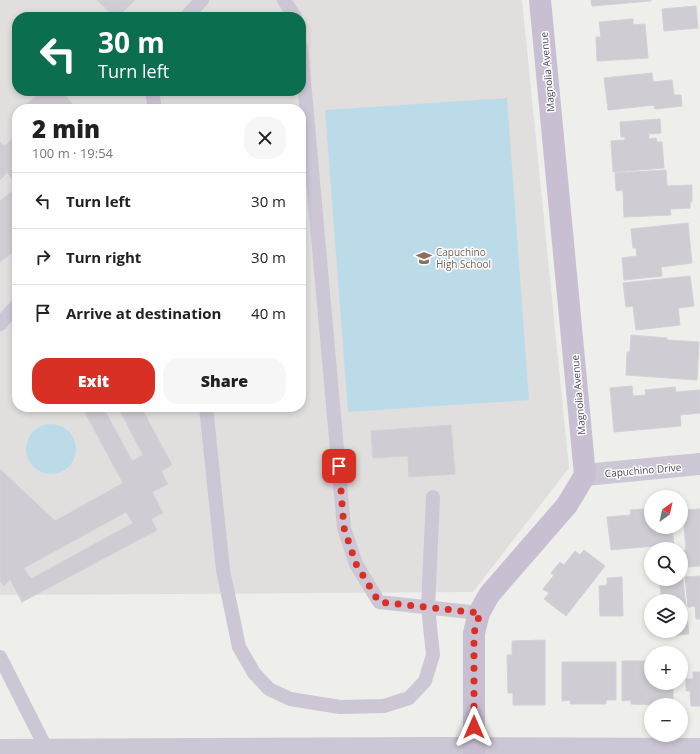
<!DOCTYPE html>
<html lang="en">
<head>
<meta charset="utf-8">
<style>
	:root { --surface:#fff; --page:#f6f6f6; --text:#202124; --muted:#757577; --line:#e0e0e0; --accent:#d93025 }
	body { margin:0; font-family:"Open Sans",sans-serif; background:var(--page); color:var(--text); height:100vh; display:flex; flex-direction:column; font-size:15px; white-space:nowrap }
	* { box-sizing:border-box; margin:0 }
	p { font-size:13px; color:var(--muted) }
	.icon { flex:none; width:22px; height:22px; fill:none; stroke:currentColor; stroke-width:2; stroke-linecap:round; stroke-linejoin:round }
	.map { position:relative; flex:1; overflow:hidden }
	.side { position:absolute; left:12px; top:104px; width:294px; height:308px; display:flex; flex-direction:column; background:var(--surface); border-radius:16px; box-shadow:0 2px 6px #0003 }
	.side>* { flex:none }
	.banner { position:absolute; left:12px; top:12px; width:294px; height:84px; border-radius:16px; box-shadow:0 2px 6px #0003; background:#0b6e4f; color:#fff; overflow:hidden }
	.needle { width:26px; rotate:33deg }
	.tools { position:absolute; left:644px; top:490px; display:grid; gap:8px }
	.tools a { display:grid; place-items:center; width:44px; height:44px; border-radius:50%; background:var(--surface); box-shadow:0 2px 6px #0003; font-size:20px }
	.pin { position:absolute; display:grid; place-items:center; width:34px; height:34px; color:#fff; margin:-17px; border-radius:8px; box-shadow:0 2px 6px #0006 }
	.me { position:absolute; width:44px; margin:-22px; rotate:0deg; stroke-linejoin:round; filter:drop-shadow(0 0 3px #0008) }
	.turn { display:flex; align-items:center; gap:14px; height:84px; padding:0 20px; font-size:18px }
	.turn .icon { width:52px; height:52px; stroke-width:2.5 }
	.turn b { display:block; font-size:28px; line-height:34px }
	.round { display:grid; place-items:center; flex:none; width:42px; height:42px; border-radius:16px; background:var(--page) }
	.head { display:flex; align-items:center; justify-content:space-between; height:68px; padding:0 20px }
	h1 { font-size:24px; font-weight:800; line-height:30px }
	.button { display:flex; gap:8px; margin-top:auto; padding:8px 20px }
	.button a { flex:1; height:46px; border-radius:16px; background:var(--accent); color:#fff; font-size:16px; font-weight:800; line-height:46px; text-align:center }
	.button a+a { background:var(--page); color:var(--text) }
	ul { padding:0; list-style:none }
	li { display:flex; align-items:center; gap:12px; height:56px; padding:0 20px; border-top:1px solid var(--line) }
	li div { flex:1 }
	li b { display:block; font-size:15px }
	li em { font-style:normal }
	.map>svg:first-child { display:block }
	.education { fill:#e0dfdd; fill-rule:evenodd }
	.green { fill:#bcdbe9 }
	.building { fill:#d0ccd3; stroke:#d4d0d7; fill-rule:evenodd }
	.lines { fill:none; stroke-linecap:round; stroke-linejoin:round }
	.lane { stroke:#ccc6d5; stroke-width:14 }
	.street { stroke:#ccc6d5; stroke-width:22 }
	.secondary { stroke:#c8bfd3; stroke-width:22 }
	.route { stroke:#d93025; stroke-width:7; stroke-dasharray:0 12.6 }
	.labels { text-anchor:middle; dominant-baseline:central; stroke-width:3; stroke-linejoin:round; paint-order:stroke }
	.street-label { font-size:10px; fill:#4d4657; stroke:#fff }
	.education-label { font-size:10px; fill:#785e54; stroke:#fff; text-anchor:start }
</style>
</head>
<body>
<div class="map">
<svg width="700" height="754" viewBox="0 0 700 754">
	<rect width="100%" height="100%" fill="#eeeeeb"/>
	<!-- education -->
	<path class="education" d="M 0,0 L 522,0 L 569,468 L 473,592 L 0,595 ZM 17,17 L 301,17 L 301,91 L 17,91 ZM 17,109 L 301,109 L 301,407 L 17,407 Z"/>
	<!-- green -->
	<path class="green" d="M 507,98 L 529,400 L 348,412 L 325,110 Z
		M26 449a25 25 0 1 1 50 0a25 25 0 1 1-50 0Z"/>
	<!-- building -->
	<path class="building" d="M 97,0 L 135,0 L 118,17 L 115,17 Z
		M 591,0 L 651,0 L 651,1 L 592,6 Z
		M 696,6 L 698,28 L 664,31 L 662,9 Z
		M 633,19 L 633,25 L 645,24 L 648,58 L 597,61 L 596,37 L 601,37 L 599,22 Z
		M 652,73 L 653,82 L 672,80 L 674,95 L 681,95 L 682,106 L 655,109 L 654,105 L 608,110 L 604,78 Z
		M 43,91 L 62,91 L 76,109 L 20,109 Z
		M 660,119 L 661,133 L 649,134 L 649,139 L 656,138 L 657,142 L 662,142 L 664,168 L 613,172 L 611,141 L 625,140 L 625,137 L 621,137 L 620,122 Z
		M 17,136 L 17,158 L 4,146 Z
		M 0,142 L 17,158 L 17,162 L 0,180 Z
		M 17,162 L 17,185 L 7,172 Z
		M 666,170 L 667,186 L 692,185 L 692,202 L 690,202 L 690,208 L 670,209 L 671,215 L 624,217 L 623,190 L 616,191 L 615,173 Z
		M 17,187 L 17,249 L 0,262 L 0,201 Z
		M 688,223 L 692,263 L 661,267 L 662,276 L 624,280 L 622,258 L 637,256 L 636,248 L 633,248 L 631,229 Z
		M 690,276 L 694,306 L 678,308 L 680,325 L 636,330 L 633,306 L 626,307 L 623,283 Z
		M 631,335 L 667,338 L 667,340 L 699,342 L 697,380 L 626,375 L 627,352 L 630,352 Z
		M 632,386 L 633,396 L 646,395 L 645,390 L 675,387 L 676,392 L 700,390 L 700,413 L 680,415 L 681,426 L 614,432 L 610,388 Z
		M 82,407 L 103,407 L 132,461 L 143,455 L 118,407 L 141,407 L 172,465 L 161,471 L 168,484 L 152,492 L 163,513 L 151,519 L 157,530 L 22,602 L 10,579 L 4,586 L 0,581 L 0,469 L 55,521 L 123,483 ZM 126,512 L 133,523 L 31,579 L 24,568 Z
		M 451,425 L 455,474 L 409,477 L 408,456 L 373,458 L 371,431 Z
		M 645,509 L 645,513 L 651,513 L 651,527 L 672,527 L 674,544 L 611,550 L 607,517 L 631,515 L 630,510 Z
		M 700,509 L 700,566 L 688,567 L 687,561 L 684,562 L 683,551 L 686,550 L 684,525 L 681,525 L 681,516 L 683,516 L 682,510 Z
		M 584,550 L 605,566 L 566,616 L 544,599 L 549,593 L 543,589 L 554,575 L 551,573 L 560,562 L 564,565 L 575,551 L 580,555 Z
		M 681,563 L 689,634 L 666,636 L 665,631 L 681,631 L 681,601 L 662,601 L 659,579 L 681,579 Z
		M 700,576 L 700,619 L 696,619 L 695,606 L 688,607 L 685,577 Z
		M 622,577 L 623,616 L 600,616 L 599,586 L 607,585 L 607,578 Z
		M 545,640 L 545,705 L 513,705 L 513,693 L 508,693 L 507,655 L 512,655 L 512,641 Z
		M 622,661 L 651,661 L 651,683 L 673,683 L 673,701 L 665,700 L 665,705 L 631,704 L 631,700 L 622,701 Z
		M 562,662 L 616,662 L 616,700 L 606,700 L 606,704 L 570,704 L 570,700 L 562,701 Z
		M 693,672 L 700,672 L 700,706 L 691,706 L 690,691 L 686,691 L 686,679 L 693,679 Z"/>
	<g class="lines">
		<!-- lane -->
		<path class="lane" d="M 284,0 L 295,17
			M 186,17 L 202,0
			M 301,47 L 344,528 L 356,564 L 379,602 L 479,613
			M 152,91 L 155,109
			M 0,324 L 17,305
			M 206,407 L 223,570 L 239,647 L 254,673 L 269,689 L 290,699 L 340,707 L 384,706 L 409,698 L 425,681 L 433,655 L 428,607 L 433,497
			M 0,657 L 47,750"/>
		<!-- street -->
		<path class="street" d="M 585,475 L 700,464
			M 0,750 L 442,748 L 700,749"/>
		<!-- secondary -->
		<path class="secondary" d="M 474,754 L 474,633 L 479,613 L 489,595 L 567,505 L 585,475 L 540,0"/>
	</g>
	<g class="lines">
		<!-- route -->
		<path class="route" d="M 339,466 L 344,528 L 356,564 L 379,602 L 480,613 L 474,633 L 474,727"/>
	</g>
	<!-- icons -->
	<defs>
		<symbol id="school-bare" viewBox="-9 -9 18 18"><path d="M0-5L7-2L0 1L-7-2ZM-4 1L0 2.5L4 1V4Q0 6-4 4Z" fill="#8d6e63" stroke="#fff" stroke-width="2.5" paint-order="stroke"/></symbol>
	</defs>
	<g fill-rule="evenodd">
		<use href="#school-bare" x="413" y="247" width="22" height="22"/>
	</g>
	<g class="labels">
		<!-- street labels -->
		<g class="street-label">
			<text transform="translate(547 72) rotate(-95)">Magnolia Avenue</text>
			<text transform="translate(578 395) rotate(-95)">Magnolia Avenue</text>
			<text transform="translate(643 470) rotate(-5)">Capuchino Drive</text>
		</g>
		<!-- education labels -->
		<g class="education-label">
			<text x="436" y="252">Capuchino<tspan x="436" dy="12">High School</tspan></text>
		</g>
	</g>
</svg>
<div class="tools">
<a><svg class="needle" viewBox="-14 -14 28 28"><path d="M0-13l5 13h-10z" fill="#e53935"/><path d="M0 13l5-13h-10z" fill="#757577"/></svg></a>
<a><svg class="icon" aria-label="search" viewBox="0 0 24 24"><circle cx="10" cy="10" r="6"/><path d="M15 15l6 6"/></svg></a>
<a><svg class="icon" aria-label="layers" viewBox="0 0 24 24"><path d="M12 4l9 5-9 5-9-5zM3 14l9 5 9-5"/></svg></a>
<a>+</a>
<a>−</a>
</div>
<div class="pin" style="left:339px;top:466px;background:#d93025"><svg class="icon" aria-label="arrive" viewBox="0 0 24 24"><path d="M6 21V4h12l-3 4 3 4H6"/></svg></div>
<svg class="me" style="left:474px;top:727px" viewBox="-20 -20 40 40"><path d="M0-17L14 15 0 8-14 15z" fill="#d93025" stroke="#fff" stroke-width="4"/></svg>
<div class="banner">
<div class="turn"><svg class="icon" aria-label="left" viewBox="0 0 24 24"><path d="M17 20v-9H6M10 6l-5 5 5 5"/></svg><div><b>30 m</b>Turn left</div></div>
</div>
<section class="side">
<div class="head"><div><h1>2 min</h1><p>100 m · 19:54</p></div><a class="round"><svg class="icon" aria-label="close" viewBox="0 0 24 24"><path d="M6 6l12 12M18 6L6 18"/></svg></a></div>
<ul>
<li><svg class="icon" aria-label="left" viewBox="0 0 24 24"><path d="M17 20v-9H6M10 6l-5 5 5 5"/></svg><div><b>Turn left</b></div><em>30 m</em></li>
<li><svg class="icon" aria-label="right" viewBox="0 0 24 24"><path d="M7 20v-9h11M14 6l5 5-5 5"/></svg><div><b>Turn right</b></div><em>30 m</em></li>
<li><svg class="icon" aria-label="arrive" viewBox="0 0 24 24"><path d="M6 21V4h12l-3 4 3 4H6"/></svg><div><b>Arrive at destination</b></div><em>40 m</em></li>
</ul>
<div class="button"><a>Exit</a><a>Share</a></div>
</section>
</div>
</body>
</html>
